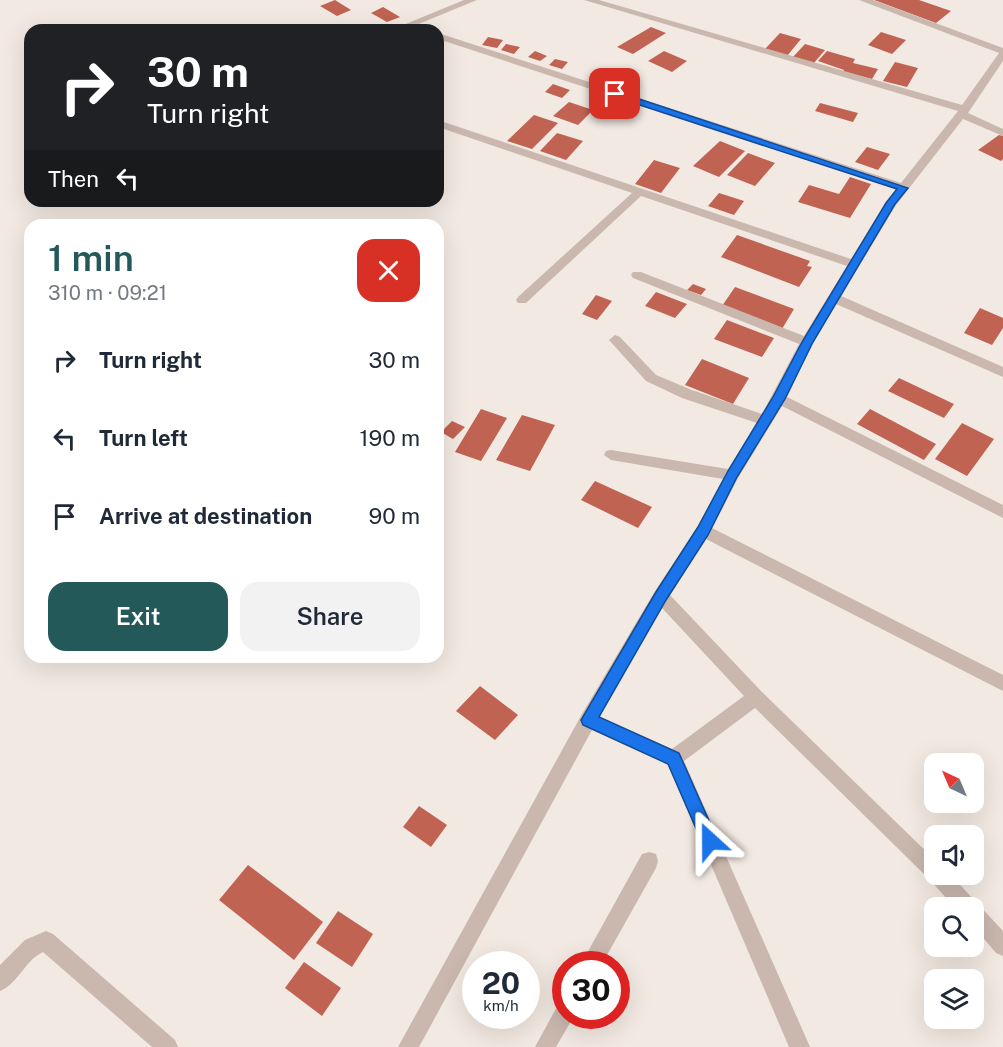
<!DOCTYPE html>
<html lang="en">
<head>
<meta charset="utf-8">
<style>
	:root { --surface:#fff; --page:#f2f2f3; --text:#1f2937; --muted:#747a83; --accent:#235958 }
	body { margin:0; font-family:"Public Sans",sans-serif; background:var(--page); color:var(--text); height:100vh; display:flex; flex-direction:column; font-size:22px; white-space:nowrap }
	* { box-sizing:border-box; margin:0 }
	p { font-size:20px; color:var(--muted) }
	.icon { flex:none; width:33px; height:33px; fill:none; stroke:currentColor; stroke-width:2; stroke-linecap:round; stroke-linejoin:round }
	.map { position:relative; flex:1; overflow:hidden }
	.sheet { position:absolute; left:24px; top:219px; width:420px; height:444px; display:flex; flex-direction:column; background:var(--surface); border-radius:18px; box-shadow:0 6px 24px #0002 }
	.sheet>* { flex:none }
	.top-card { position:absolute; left:24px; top:24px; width:420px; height:183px; border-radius:18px; box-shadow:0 6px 24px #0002; background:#202124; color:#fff; overflow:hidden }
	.needle { width:39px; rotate:316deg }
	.buttons { position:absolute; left:924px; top:753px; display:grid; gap:12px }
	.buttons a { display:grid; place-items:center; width:60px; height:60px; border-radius:12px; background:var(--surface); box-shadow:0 6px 24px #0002; font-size:30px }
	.speed { position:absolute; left:462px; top:951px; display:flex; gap:12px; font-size:30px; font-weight:700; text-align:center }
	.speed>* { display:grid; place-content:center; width:78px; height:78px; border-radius:50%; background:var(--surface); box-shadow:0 6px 24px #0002; line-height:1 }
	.speed small { font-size:15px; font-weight:400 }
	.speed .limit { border:9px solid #d22; background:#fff; color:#111 }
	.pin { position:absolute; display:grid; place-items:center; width:51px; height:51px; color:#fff; margin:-26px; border-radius:12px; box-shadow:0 3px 9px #0006 }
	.me { position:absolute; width:66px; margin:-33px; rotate:336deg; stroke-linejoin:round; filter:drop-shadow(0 0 4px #0008) }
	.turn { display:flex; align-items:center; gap:21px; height:126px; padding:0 24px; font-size:27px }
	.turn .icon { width:78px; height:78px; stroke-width:2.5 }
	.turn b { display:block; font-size:42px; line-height:51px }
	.then { display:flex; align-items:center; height:57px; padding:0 24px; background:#0003; gap:12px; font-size:22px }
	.round { display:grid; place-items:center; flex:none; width:63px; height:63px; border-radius:18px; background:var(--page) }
	.summary { display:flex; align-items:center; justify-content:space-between; height:102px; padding:0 24px }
	h1 { font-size:36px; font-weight:600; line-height:45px; color:var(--accent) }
	.action { display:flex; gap:12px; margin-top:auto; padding:12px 24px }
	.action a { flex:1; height:69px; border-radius:18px; background:var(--accent); color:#fff; font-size:24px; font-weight:600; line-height:69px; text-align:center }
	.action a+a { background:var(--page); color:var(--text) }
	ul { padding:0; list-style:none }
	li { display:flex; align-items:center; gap:18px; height:78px; padding:0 24px }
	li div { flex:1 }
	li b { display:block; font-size:22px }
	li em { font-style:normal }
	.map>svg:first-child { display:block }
	.building { fill:#c06352 }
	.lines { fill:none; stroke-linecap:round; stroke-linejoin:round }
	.minor { fill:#cab8ae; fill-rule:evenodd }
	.route { fill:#1a73e8; stroke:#114b97; stroke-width:1.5 }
</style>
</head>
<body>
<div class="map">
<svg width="1003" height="1047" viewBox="0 0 1003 1047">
	<rect width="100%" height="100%" fill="#f2e9e2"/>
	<!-- building -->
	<path class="building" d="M 335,0 L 351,10 L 337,16 L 320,6 Z
		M 874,0 L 919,0 L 951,11 L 936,23 Z
		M 383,7 L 400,17 L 387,22 L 371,13 Z
		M 651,27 L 666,33 L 633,54 L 617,47 Z
		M 881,32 L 906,40 L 892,54 L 868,45 Z
		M 780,33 L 801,39 L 787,56 L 765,49 Z
		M 488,37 L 503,40 L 497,48 L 482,45 Z
		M 506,44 L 520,47 L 514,54 L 501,50 Z
		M 805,44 L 825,50 L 814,63 L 793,57 Z
		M 535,51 L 547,56 L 540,61 L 528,57 Z
		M 664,51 L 687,61 L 672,72 L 648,61 Z
		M 827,51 L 855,59 L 853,63 L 878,69 L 872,79 L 843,72 L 844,70 L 818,61 Z
		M 555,59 L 568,62 L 562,69 L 549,65 Z
		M 895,62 L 918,68 L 907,87 L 883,81 Z
		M 553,84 L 570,90 L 562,98 L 545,92 Z
		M 569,102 L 593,110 L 578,125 L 553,116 Z
		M 820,103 L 858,113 L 853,122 L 815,111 Z
		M 534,115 L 558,123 L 532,149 L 507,141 Z
		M 557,133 L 583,141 L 566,160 L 540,151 Z
		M 999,135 L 1003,136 L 1003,159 L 1001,161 L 978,150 Z
		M 720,141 L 745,151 L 719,177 L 693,166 Z
		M 867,147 L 890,154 L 878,170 L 855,162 Z
		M 748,153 L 775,163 L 755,186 L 727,175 Z
		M 654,160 L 680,168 L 661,193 L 635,184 Z
		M 850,177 L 871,184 L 850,218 L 798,202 L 809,185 L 839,194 Z
		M 719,193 L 744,201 L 734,215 L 708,206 Z
		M 737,235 L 810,261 L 807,266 L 812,267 L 799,287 L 721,257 Z
		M 693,284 L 706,289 L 701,295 L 687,290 Z
		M 735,287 L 794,309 L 782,329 L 722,306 Z
		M 656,292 L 687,304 L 675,318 L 645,306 Z
		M 596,295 L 612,301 L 597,320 L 582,314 Z
		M 980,308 L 1003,318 L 1003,328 L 992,345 L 964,333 Z
		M 727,320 L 774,338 L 762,357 L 714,339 Z
		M 702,359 L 749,378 L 733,404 L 685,385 Z
		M 899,378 L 954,404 L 944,418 L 888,391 Z
		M 481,409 L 507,418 L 481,461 L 455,452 Z
		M 870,409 L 936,444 L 924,460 L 857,424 Z
		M 522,415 L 555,425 L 530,471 L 496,460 Z
		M 452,421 L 465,427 L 453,439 L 441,432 Z
		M 962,423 L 994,439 L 967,476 L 935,459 Z
		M 595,481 L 652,507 L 638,528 L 581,500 Z
		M 480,686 L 518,715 L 495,740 L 456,711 Z
		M 419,806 L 447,825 L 431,847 L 403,827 Z
		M 248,865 L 323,922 L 294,960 L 219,900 Z
		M 338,911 L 373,934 L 352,967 L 316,943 Z
		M 304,962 L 341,988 L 322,1016 L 285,988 Z"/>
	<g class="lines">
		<!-- minor -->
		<path class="minor" d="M 464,0 L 477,0 L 404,30 L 391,30 Z
			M 584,0 L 599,0 L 962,105 L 999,53 L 859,0 L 873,0 L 1003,48 L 1003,61 L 968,113 L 1003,129 L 1003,136 L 963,119 L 896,205 L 841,296 L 1003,367 L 1003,377 L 836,304 L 813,342 L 787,397 L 1003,505 L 1003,518 L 782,406 L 738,478 L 712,528 L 1003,675 L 1003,691 L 706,539 L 670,595 L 762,692 L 934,859 L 934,874 L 950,874 L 1003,931 L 1003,956 L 996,953 L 974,927 L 974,908 L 955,908 L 930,880 L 755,708 L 684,761 L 810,1047 L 789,1047 L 668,764 L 592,730 L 419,1047 L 398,1047 L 582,714 L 655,591 L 698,527 L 723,479 L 611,460 L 604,455 L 606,451 L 611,450 L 728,469 L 757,423 L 682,398 L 646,381 L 609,340 L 615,335 L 620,337 L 656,375 L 692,390 L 762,414 L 799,344 L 633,278 L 631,275 L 633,272 L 641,272 L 804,336 L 847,266 L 641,196 L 526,303 L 518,303 L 516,300 L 518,297 L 632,193 L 438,127 L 438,120 L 851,259 L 896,189 L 438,39 L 438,33 L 901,183 L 958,111 ZM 662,608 L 744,696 L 672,749 L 599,717 Z
			M 649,852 L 656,854 L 658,861 L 656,868 L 602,964 L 581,964 L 642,854 Z
			M 46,931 L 53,934 L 175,1040 L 178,1047 L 152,1047 L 43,952 C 25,960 18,984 0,991 L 0,965 L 25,940 Z
			M 566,1000 L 566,1016 L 574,1016 L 556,1047 L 535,1047 L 559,1003 Z"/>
	</g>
	<!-- route -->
	<path class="route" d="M 612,92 L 618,92 L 908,188 L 895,204 L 813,342 L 785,399 L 737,477 L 708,535 L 666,600 L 599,717 L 679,753 L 718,841 L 716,847 L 710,849 L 704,847 L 668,764 L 583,725 L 581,720 L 656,592 L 698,527 L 728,471 L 773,397 L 802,342 L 886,203 L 897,189 L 612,96 Z"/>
</svg>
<div class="buttons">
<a><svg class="needle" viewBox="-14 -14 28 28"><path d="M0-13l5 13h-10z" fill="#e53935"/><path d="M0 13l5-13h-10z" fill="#747a83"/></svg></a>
<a><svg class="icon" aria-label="sound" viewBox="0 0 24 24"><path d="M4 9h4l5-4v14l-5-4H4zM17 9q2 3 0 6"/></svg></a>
<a><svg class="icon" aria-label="search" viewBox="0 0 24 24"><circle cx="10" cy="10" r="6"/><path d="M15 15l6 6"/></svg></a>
<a><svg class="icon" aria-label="layers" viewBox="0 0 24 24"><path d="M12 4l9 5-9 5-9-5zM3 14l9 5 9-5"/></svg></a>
</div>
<div class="speed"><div>20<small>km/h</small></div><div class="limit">30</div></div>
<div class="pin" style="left:615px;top:94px;background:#d93025"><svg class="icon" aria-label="arrive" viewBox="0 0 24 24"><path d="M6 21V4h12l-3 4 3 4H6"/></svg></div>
<svg class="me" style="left:710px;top:841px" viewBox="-20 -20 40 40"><path d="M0-17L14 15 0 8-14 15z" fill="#1a73e8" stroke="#fff" stroke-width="4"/></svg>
<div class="top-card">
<div class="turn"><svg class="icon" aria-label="right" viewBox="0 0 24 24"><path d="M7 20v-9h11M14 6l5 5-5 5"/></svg><div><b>30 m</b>Turn right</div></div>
<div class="then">Then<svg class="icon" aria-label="left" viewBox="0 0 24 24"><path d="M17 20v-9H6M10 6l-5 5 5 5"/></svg></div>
</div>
<section class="sheet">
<div class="summary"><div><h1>1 min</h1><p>310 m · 09:21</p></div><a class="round" style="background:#d93025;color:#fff"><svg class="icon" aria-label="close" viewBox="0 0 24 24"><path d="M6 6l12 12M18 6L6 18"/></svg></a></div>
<ul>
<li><svg class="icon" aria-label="right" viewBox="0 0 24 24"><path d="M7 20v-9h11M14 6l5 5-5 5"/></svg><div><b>Turn right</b></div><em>30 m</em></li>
<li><svg class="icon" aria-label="left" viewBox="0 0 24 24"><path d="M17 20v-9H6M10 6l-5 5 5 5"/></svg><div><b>Turn left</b></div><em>190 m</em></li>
<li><svg class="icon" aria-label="arrive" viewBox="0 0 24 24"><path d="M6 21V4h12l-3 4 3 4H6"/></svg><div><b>Arrive at destination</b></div><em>90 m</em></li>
</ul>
<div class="action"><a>Exit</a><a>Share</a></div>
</section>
</div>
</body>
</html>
